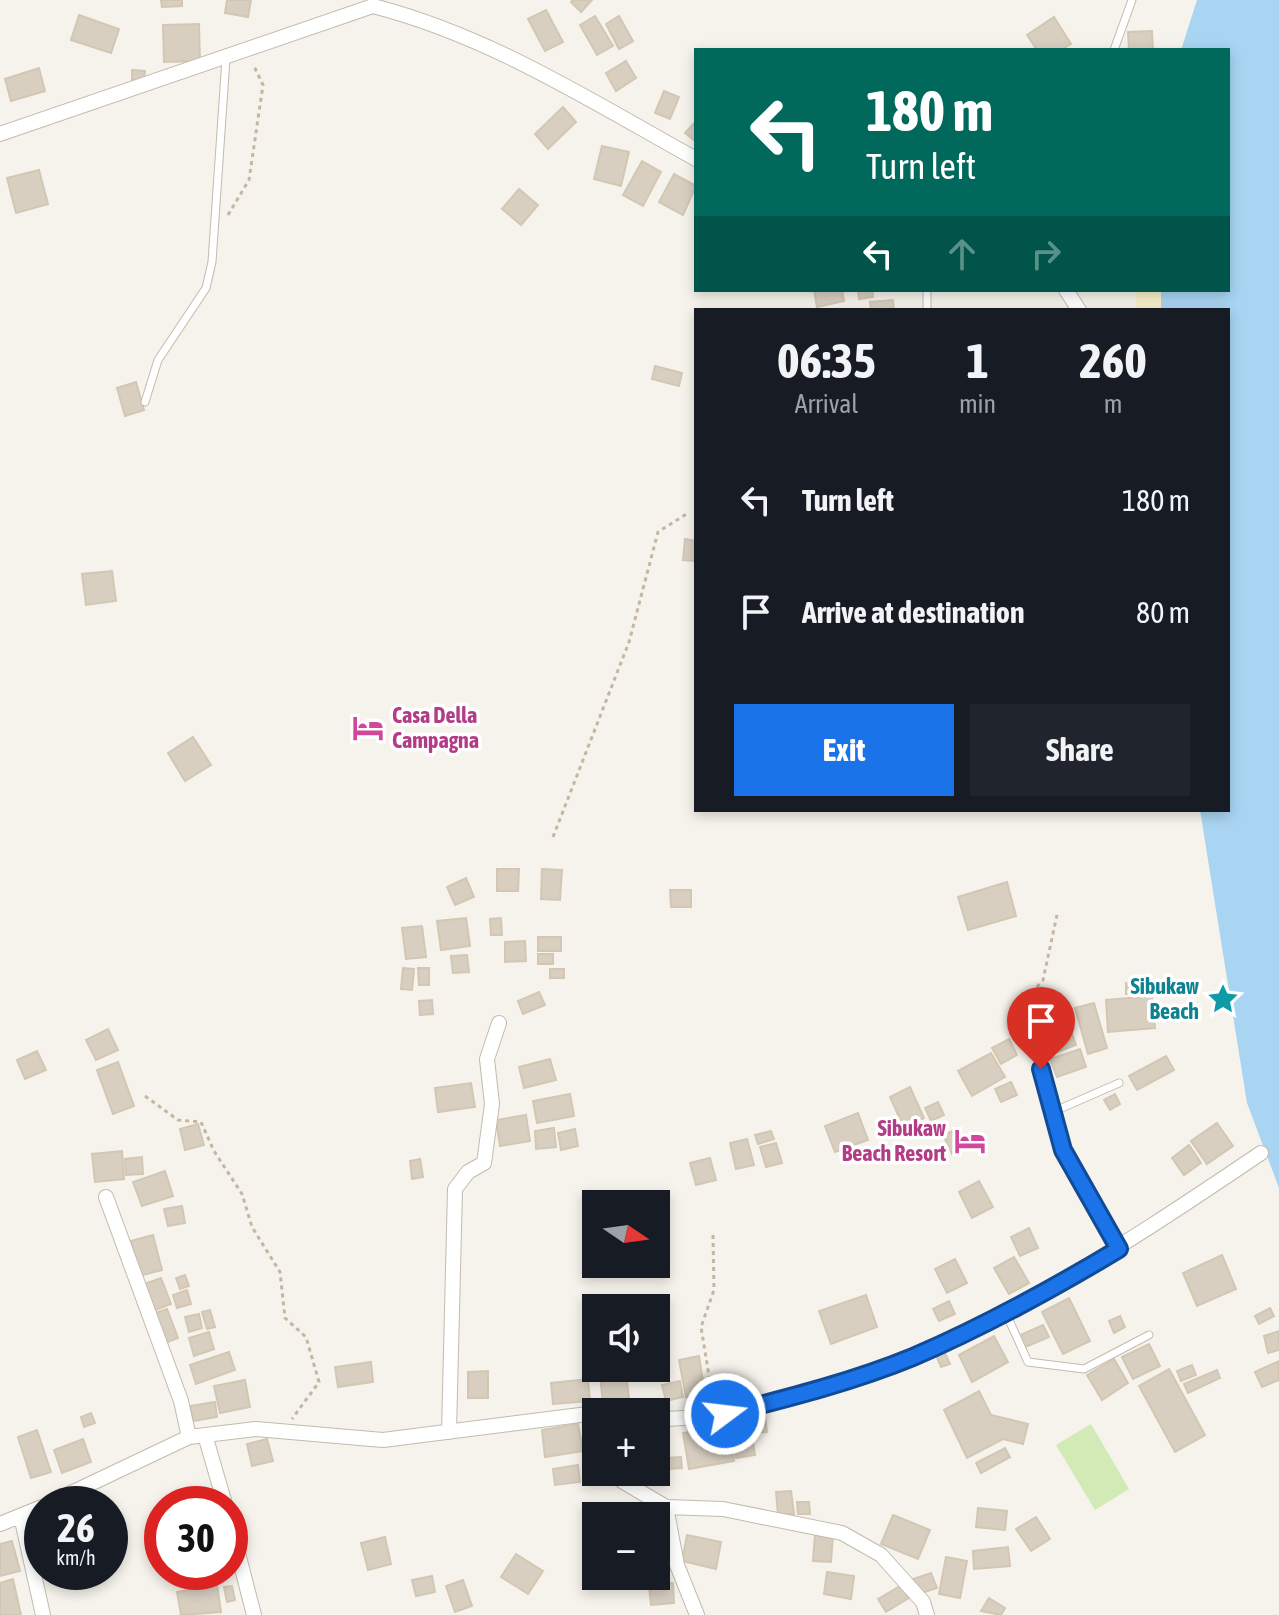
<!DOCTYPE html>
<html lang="en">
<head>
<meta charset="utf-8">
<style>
	:root { --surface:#171b24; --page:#20242c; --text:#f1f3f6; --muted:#9ea1a6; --accent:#1a73e8 }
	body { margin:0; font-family:"Asap Condensed",sans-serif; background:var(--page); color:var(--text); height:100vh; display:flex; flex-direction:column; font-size:30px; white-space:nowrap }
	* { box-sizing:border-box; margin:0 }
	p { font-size:26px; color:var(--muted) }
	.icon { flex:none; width:44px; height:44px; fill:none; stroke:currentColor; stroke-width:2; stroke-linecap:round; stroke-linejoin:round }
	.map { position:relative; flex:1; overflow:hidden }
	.details { position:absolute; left:694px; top:308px; width:536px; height:504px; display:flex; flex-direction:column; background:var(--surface); border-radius:0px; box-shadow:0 4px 12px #0003 }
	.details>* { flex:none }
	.banner { position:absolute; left:694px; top:48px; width:536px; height:244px; border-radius:0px; box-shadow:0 4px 12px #0003; background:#00695c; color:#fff; overflow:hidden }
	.needle { width:52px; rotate:103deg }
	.tools { position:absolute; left:582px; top:1190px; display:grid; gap:16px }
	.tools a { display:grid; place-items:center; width:88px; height:88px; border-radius:0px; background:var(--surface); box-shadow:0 4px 12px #0003; font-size:40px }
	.speed { position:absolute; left:24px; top:1486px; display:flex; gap:16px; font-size:40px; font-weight:700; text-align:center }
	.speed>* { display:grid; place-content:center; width:104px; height:104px; border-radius:50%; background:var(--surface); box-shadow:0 4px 12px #0003; line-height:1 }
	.speed small { font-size:20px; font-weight:400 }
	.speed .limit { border:12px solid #d22; background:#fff; color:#111 }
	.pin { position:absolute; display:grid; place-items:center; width:68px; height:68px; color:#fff; margin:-82px -34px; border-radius:50% 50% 50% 0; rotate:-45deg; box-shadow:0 0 8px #0007 }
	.pin .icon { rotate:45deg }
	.me { position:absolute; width:88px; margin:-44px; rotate:75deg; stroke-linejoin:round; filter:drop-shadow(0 0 6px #0008) }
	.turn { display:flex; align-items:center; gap:28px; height:168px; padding:0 40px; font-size:36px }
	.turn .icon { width:104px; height:104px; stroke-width:2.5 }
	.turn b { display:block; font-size:56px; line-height:68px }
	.lanes { display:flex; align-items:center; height:76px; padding:0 40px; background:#0003; justify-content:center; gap:40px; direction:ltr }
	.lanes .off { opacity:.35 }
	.eta { display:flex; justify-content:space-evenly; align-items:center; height:136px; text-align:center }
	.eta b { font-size:48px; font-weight:700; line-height:56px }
	.primary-button { display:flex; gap:16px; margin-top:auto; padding:16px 40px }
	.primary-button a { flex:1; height:92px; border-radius:0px; background:var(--accent); color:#fff; font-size:32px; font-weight:700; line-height:92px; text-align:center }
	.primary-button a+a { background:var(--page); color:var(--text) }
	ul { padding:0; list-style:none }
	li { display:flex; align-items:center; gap:24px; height:112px; padding:0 40px }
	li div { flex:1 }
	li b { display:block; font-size:30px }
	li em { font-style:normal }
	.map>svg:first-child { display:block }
	.green { fill:#d2eab5 }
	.sand { fill:#f9efc9 }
	.water { fill:#a9d4f2 }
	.building { fill:#d8cfc1; stroke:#d3c7b4; stroke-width:2 }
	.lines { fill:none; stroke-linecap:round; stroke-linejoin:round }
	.service-casing { stroke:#c2bbae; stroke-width:9 }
	.minor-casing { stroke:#c2bbae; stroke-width:16 }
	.path { stroke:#c4b79f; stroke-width:3; stroke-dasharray:4 4; stroke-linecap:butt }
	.service { stroke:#fff; stroke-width:7 }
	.minor { stroke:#fff; stroke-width:14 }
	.route-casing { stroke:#114b97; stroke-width:20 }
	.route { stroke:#1a73e8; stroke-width:14 }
	.labels { text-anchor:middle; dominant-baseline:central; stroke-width:7; stroke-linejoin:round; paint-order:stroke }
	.hotel-label { font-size:22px; font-weight:bold; fill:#b23c85; stroke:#fff; text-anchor:start }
	.culture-label { font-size:22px; font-weight:bold; fill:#0d838f; stroke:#fff; text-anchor:end }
</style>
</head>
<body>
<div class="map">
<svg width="1279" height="1615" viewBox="0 0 1279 1615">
	<rect width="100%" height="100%" fill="#f6f3ec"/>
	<!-- green -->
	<path class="green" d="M 1091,1424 L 1129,1489 L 1095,1510 L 1056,1445 Z"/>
	<!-- sand -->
	<path class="sand" d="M 1136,290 L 1161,290 L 1161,310 L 1136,310 Z"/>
	<!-- water -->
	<path class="water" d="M 1197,0 L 1279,0 L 1279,1188 L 1247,1103 L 1200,810 L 1228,810 L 1228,310 L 1161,310 L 1161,290 L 1228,290 L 1228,50 L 1181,50 Z"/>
	<!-- building -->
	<path class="building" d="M 161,0 L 182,0 L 182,6 L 162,7 Z
		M 227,0 L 251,0 L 248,17 L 225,13 Z
		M 573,0 L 592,0 L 581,12 L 571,2 Z
		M 546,10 L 563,42 L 545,51 L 528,19 Z
		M 79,15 L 119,29 L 111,53 L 71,40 Z
		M 595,16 L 613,46 L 597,55 L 580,25 Z
		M 619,16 L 633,41 L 619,49 L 606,24 Z
		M 1054,17 L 1071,44 L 1061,50 L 1037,50 L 1027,35 Z
		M 199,24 L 200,61 L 164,62 L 163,25 Z
		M 1152,31 L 1153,50 L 1129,50 L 1128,32 Z
		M 626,61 L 636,78 L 616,91 L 606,73 Z
		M 39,68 L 45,91 L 11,101 L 5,79 Z
		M 132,70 L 145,71 L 144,80 L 132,80 Z
		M 664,91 L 679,97 L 670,119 L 655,113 Z
		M 563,107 L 576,122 L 548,149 L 535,134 Z
		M 696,121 L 696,142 L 685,133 Z
		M 602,146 L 629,152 L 621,186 L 594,179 Z
		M 642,161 L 661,172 L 643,206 L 623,195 Z
		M 39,170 L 48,204 L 16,213 L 7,178 Z
		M 674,174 L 696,186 L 683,215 L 659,202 Z
		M 519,189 L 538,205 L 521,225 L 502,209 Z
		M 814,290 L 842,290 L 844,301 L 817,307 Z
		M 858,290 L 872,290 L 873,297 L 859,299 Z
		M 893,300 L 894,310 L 871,310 L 870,302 Z
		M 655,366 L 682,373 L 679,386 L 652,379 Z
		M 136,382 L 144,410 L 125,416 L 117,388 Z
		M 685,539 L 696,541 L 696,561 L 683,560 Z
		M 112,571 L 116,601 L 86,605 L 82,574 Z
		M 193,737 L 211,765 L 185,781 L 168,753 Z
		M 497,869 L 519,869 L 518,891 L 497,891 Z
		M 542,869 L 562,870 L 560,900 L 541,899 Z
		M 466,878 L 474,897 L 455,905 L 447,887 Z
		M 1007,882 L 1016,916 L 968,930 L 958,897 Z
		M 670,890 L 691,890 L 691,907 L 671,907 Z
		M 466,918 L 470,946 L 441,950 L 437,921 Z
		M 501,918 L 502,935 L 491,935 L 490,919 Z
		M 422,926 L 426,957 L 406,959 L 402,928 Z
		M 538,937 L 561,937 L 561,951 L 538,951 Z
		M 525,941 L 526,961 L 505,962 L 505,942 Z
		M 538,954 L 553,954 L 553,964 L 538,964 Z
		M 467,955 L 469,972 L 453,973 L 451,956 Z
		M 403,968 L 414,969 L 412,990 L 401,989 Z
		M 418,968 L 429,968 L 429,985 L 419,985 Z
		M 550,969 L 564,969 L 564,978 L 550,978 Z
		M 1137,982 L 1137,993 L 1126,994 L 1126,983 Z
		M 539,992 L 545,1005 L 523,1014 L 518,1001 Z
		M 1152,996 L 1155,1028 L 1108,1032 L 1106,1000 Z
		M 432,1000 L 433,1014 L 420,1015 L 419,1001 Z
		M 1094,1003 L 1107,1048 L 1088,1054 L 1075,1008 Z
		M 1067,1020 L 1076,1045 L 1047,1056 L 1038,1030 Z
		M 108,1029 L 118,1050 L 96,1060 L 86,1040 Z
		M 1009,1039 L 1017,1055 L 1001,1064 L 992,1048 Z
		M 1080,1049 L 1086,1067 L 1057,1077 L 1050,1059 Z
		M 37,1051 L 46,1070 L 25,1079 L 17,1060 Z
		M 991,1053 L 1005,1077 L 972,1096 L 958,1071 Z
		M 1166,1056 L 1174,1070 L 1137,1090 L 1129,1076 Z
		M 550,1059 L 556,1080 L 524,1088 L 519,1067 Z
		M 118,1062 L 134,1106 L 113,1114 L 97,1070 Z
		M 1011,1082 L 1017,1095 L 1001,1102 L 995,1089 Z
		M 471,1083 L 475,1107 L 438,1112 L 435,1088 Z
		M 910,1087 L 924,1118 L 904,1128 L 890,1097 Z
		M 570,1094 L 574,1116 L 537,1123 L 533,1101 Z
		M 1115,1094 L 1120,1104 L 1110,1110 L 1104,1100 Z
		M 938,1102 L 944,1115 L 931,1121 L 925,1108 Z
		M 858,1113 L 868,1140 L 835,1152 L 825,1126 Z
		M 526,1115 L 530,1141 L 500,1146 L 496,1120 Z
		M 1217,1123 L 1233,1146 L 1207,1164 L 1191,1141 Z
		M 198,1124 L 204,1145 L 185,1150 L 180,1129 Z
		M 554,1128 L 556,1147 L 536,1149 L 535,1131 Z
		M 575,1129 L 578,1146 L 561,1150 L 558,1133 Z
		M 957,1129 L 966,1147 L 952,1154 L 943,1135 Z
		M 771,1131 L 774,1139 L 758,1144 L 755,1135 Z
		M 747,1139 L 754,1165 L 736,1169 L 730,1143 Z
		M 776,1143 L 782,1163 L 766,1167 L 760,1147 Z
		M 1189,1145 L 1201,1163 L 1184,1175 L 1172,1158 Z
		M 122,1151 L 124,1179 L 95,1182 L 92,1154 Z
		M 142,1157 L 143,1174 L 126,1175 L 125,1159 Z
		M 710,1158 L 716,1180 L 696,1185 L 690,1163 Z
		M 420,1159 L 423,1177 L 412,1179 L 410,1161 Z
		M 165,1171 L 173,1196 L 142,1206 L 133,1182 Z
		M 979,1181 L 993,1207 L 972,1218 L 959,1192 Z
		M 182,1206 L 185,1223 L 168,1226 L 164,1209 Z
		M 1029,1228 L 1038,1248 L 1020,1256 L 1011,1237 Z
		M 153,1235 L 162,1270 L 139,1276 L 131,1241 Z
		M 1222,1255 L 1236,1289 L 1197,1306 L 1183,1273 Z
		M 1014,1257 L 1029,1283 L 1009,1294 L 994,1268 Z
		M 955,1259 L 967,1283 L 947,1293 L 935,1269 Z
		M 185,1275 L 189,1286 L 180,1289 L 176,1278 Z
		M 161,1278 L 171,1304 L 153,1311 L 144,1284 Z
		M 187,1290 L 191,1304 L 177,1308 L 173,1295 Z
		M 866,1295 L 877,1327 L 831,1344 L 819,1311 Z
		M 1069,1298 L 1090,1341 L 1063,1354 L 1042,1312 Z
		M 949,1301 L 955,1314 L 939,1321 L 933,1309 Z
		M 1270,1308 L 1274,1316 L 1259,1324 L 1255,1316 Z
		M 167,1309 L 178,1338 L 163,1344 L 152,1314 Z
		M 210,1310 L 215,1327 L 207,1329 L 202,1312 Z
		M 199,1314 L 202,1328 L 189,1332 L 185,1317 Z
		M 1120,1316 L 1125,1327 L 1114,1333 L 1109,1321 Z
		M 1043,1325 L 1049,1337 L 1023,1348 L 1018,1336 Z
		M 1279,1331 L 1279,1350 L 1268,1353 L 1264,1336 Z
		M 209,1332 L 214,1349 L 194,1356 L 189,1338 Z
		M 994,1336 L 1008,1362 L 972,1382 L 959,1355 Z
		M 1149,1344 L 1160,1366 L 1133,1379 L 1122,1357 Z
		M 943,1349 L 950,1364 L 941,1367 L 935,1353 Z
		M 229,1352 L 235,1370 L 196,1384 L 190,1365 Z
		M 699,1356 L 705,1394 L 686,1397 L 679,1360 Z
		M 1114,1359 L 1128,1383 L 1102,1400 L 1087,1375 Z
		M 1279,1361 L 1279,1380 L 1262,1387 L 1255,1372 Z
		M 371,1362 L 373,1382 L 338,1387 L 335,1367 Z
		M 1192,1365 L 1196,1375 L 1181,1381 L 1177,1371 Z
		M 1169,1369 L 1205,1435 L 1175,1452 L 1139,1386 Z
		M 1217,1370 L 1220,1378 L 1188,1393 L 1184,1384 Z
		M 488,1371 L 488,1398 L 468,1398 L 468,1372 Z
		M 626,1373 L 629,1399 L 603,1402 L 600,1376 Z
		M 588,1379 L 590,1401 L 553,1404 L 551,1383 Z
		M 245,1380 L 250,1407 L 220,1413 L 214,1386 Z
		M 680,1381 L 683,1397 L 666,1401 L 662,1385 Z
		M 979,1391 L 991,1415 L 1028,1424 L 1023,1444 L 1003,1439 L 967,1458 L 944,1410 Z
		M 215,1402 L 217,1417 L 193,1421 L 190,1406 Z
		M 91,1413 L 95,1423 L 84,1427 L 81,1417 Z
		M 765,1416 L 767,1432 L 756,1433 L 754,1417 Z
		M 750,1422 L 755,1455 L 736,1458 L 731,1426 Z
		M 578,1424 L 583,1451 L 545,1457 L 542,1430 Z
		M 728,1425 L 734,1461 L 689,1469 L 683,1433 Z
		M 37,1430 L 51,1472 L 31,1478 L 18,1437 Z
		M 83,1439 L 91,1462 L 62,1473 L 54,1450 Z
		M 267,1439 L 273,1461 L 252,1466 L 247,1444 Z
		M 1005,1448 L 1010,1457 L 981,1473 L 976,1463 Z
		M 681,1457 L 682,1468 L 667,1469 L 666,1458 Z
		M 578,1465 L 580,1482 L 555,1485 L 553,1469 Z
		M 791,1491 L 794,1514 L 778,1515 L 776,1492 Z
		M 797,1502 L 809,1502 L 810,1514 L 798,1514 Z
		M 978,1508 L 1007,1511 L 1005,1530 L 976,1527 Z
		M 893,1515 L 930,1530 L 918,1559 L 881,1544 Z
		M 1036,1517 L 1050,1539 L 1031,1551 L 1016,1529 Z
		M 656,1525 L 666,1562 L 656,1565 Z
		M 815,1534 L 833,1535 L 831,1562 L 813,1561 Z
		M 687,1535 L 721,1542 L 716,1569 L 682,1561 Z
		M 385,1537 L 391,1564 L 368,1570 L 361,1543 Z
		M 12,1541 L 20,1571 L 0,1576 L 0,1544 Z
		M 1008,1547 L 1010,1566 L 974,1569 L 973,1551 Z
		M 516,1554 L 543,1571 L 528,1594 L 501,1577 Z
		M 946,1557 L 967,1561 L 960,1598 L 939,1594 Z
		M 827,1572 L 854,1576 L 851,1599 L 824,1594 Z
		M 931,1573 L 937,1588 L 919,1594 L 913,1579 Z
		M 432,1576 L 435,1592 L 416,1596 L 412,1580 Z
		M 13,1579 L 21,1615 L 0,1615 L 0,1583 Z
		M 463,1580 L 472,1606 L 455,1612 L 446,1586 Z
		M 673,1583 L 674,1603 L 651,1605 L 649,1585 Z
		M 217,1585 L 221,1612 L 181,1615 L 177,1592 Z
		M 902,1585 L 909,1598 L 886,1612 L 878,1599 Z
		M 232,1586 L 235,1600 L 227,1602 L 224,1587 Z
		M 989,1598 L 1005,1608 L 1001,1615 L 981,1611 Z"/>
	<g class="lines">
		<defs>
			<path id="service" d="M 1114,50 L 1132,0
				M 927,290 L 927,310
				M 145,402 L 158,360 L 206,288 L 212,262 L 226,59
				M 1041,1069 L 1063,1150 L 1119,1249
				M 1055,1111 L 1119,1083
				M 1005,1311 L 1028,1362 L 1084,1369 L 1149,1335"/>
			<path id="minor" d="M 0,134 L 373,6 C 490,36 591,101 696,159
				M 1066,290 L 1079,310
				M 106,1197 L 181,1401 L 189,1437
				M 656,1419 C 701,1420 744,1409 788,1398 C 962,1353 1113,1253 1261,1153
				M 449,1432 L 455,1189 L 468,1172 L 484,1163 L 492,1104 L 487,1059 L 499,1023
				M 205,1435 L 225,1504
				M 620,1472 L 622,1481 L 666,1507 L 677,1565 L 697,1615
				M 48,1504 L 189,1437 L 256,1429 L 383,1440 L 596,1413
				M 666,1507 L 723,1509 L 842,1533 L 881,1555 L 923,1602 L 927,1615
				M 21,1516 L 43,1615
				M 230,1522 L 254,1615
				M 0,1524 L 42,1507"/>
		</defs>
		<!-- service casing -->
		<use href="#service" class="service-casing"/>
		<!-- minor casing -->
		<use href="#minor" class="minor-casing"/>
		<!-- path -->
		<path class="path" d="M 228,215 L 249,180 L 263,85 L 253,64
			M 553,837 L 629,642 L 658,532 L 688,513
			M 1037,1057 L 1019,1007 L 1043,980 L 1057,915
			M 145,1096 L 178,1120 L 201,1122 L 214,1151 L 242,1194 L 252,1227 L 280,1272 L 285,1318 L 306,1337 L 319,1382 L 292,1419
			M 713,1235 L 714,1290 L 701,1327 L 713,1400"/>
		<!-- service -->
		<use href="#service" class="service"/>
		<!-- minor -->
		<use href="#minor" class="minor"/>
	</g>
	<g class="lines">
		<defs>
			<path id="route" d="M 725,1414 C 788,1398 852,1382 913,1357 C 983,1327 1054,1288 1119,1249 L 1063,1150 L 1041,1069"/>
		</defs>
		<!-- route casing -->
		<use href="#route" class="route-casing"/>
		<!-- route -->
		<use href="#route" class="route"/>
	</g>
	<!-- icons -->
	<defs>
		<symbol id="hotel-bare" viewBox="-9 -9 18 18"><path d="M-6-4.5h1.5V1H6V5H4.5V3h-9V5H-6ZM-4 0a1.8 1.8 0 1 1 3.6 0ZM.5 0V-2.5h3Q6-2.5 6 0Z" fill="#d1479c" stroke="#fff" stroke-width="2.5" paint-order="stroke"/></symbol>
		<symbol id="sight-bare" viewBox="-9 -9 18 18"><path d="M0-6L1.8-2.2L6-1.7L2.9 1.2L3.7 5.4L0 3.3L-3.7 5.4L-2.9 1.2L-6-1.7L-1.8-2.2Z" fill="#0f9aa8" stroke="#fff" stroke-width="2.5" paint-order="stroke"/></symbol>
	</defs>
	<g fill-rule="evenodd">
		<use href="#hotel-bare" x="346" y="706" width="44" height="44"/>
		<use href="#sight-bare" x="1201" y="977" width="44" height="44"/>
		<use href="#hotel-bare" x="948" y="1119" width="44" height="44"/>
	</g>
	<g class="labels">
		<!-- hotel labels -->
		<g class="hotel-label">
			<text x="392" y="715">Casa Della<tspan x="392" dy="25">Campagna</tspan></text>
			<text x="946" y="1128" text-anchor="end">Sibukaw<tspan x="946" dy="25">Beach Resort</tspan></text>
		</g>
		<!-- culture labels -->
		<g class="culture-label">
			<text x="1199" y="986">Sibukaw<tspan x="1199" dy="25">Beach</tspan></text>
		</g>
	</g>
</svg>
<div class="tools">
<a><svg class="needle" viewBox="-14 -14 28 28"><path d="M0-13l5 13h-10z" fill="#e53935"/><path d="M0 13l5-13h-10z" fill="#9ea1a6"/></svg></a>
<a><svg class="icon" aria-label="sound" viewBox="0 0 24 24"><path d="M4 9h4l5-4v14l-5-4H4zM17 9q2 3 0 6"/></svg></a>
<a>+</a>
<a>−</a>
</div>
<div class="speed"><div>26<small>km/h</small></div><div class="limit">30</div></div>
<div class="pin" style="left:1041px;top:1069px;background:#d93025"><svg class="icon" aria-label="arrive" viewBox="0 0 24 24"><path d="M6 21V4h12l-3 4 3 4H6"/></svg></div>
<svg class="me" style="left:725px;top:1414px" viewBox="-20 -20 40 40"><circle r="17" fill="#1a73e8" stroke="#fff" stroke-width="3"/><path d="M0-11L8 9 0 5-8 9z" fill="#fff"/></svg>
<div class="banner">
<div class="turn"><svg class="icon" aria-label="left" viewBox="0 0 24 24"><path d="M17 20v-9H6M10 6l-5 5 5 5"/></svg><div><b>180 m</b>Turn left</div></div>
<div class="lanes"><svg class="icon" aria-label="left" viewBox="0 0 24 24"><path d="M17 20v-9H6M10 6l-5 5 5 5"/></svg><svg class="icon off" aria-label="ahead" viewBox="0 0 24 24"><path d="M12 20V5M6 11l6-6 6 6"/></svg><svg class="icon off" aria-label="right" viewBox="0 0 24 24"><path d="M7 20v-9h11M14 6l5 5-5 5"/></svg></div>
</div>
<section class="details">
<div class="eta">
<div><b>06:35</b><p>Arrival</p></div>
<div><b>1</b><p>min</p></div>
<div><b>260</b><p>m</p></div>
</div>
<ul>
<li><svg class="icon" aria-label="left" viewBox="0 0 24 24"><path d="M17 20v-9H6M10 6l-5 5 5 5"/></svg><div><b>Turn left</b></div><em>180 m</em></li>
<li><svg class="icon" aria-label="arrive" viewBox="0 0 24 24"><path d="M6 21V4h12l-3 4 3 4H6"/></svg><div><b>Arrive at destination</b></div><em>80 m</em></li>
</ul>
<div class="primary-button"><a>Exit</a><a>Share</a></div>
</section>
</div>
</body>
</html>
